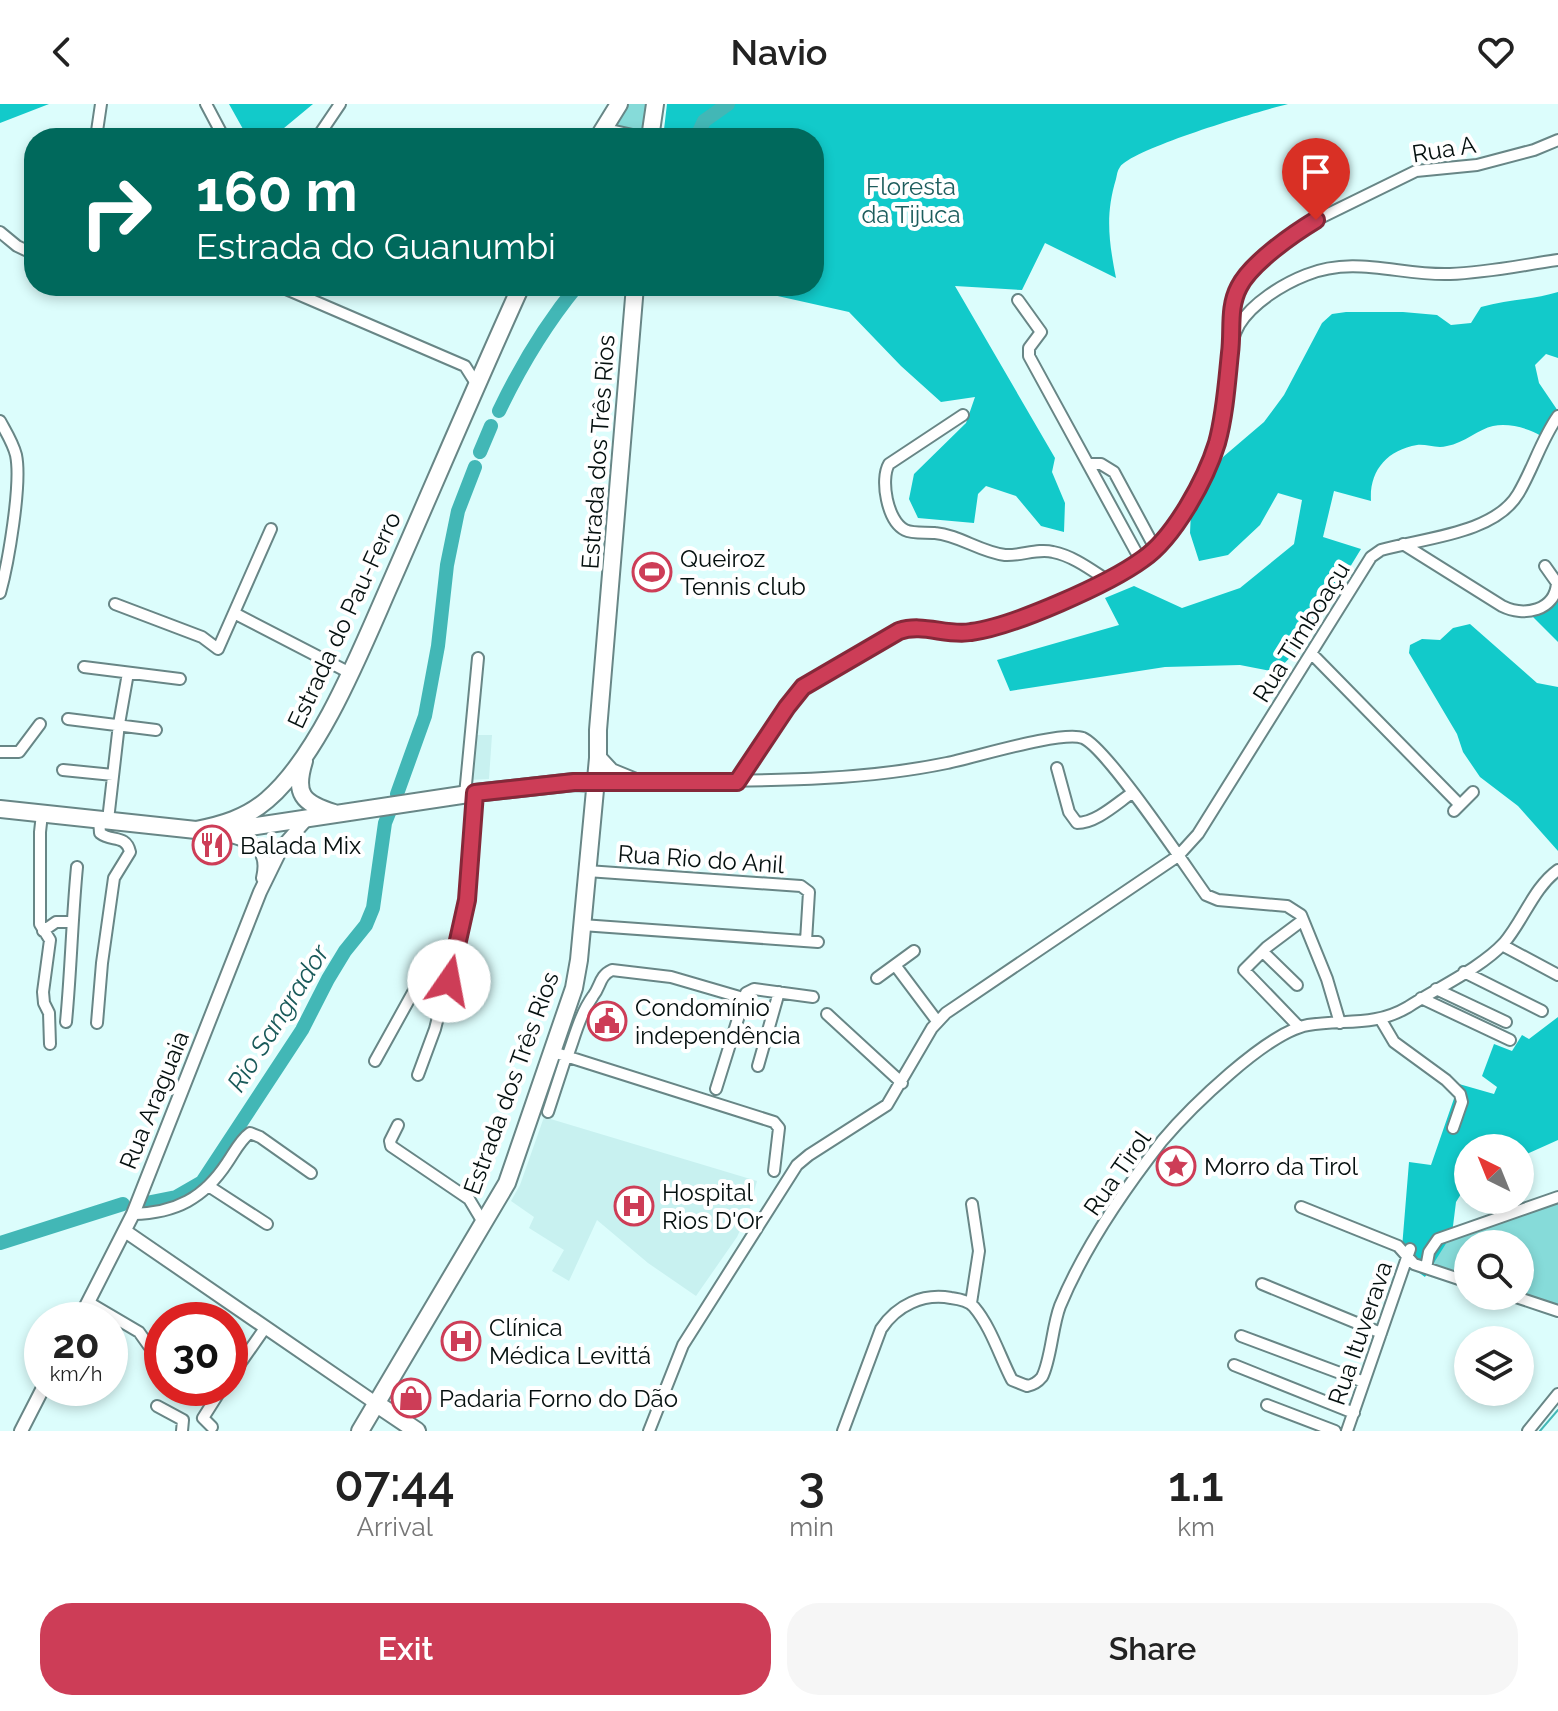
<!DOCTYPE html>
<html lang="en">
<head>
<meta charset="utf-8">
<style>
	:root { --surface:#fff; --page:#f6f6f6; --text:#222; --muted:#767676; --accent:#cd3d57 }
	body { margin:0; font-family:Raleway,sans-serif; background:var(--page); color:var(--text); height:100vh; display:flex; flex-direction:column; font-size:30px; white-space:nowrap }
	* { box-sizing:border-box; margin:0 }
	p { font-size:26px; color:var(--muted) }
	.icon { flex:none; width:44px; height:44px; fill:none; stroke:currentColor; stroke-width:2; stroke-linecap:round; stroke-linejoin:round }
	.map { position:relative; height:1327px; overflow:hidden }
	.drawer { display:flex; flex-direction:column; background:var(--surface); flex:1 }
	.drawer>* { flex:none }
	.hud { position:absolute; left:24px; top:24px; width:800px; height:168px; border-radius:32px; box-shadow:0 4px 12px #0003; background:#00695c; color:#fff; overflow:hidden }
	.needle { width:52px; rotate:317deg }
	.tools { position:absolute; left:1454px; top:1030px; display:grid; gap:16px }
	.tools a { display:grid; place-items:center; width:80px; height:80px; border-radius:50%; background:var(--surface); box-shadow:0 4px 12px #0003; font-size:40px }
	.speed { position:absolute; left:24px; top:1198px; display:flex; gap:16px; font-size:40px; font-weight:700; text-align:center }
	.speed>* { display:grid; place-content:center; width:104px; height:104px; border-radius:50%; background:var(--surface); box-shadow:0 4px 12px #0003; line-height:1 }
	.speed small { font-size:20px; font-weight:400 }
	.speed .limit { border:12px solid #d22; background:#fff; color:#111 }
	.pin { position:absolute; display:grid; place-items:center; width:68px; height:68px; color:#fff; margin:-82px -34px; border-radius:50% 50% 50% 0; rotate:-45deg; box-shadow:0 0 8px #0007 }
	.pin .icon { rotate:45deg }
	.me { position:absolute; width:88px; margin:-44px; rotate:12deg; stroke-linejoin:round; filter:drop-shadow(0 0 6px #0008) }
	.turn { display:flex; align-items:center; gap:28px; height:168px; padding:0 40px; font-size:36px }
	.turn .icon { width:104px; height:104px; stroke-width:2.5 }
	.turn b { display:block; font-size:56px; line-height:68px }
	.eta { display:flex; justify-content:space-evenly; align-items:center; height:136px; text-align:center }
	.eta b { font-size:48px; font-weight:600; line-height:56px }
	.action { display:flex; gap:16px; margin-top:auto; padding:16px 40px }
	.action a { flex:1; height:92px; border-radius:32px; background:var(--accent); color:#fff; font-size:32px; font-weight:600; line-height:92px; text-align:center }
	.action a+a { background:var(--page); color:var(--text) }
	header { display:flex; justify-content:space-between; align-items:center; height:104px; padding:0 40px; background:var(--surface); font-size:36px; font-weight:600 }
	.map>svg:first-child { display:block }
	.built { fill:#c8f1f0 }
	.green { fill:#86dbd9 }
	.forest { fill:#12caca }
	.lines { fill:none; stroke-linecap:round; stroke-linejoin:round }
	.stream { stroke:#42b7b6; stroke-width:2 }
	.river { stroke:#42b7b6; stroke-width:14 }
	.minor-casing { stroke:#688686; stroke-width:14 }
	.tertiary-casing { stroke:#688686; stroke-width:16 }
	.primary-casing { stroke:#688686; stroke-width:20 }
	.minor { stroke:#fff; stroke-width:10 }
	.tertiary { stroke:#fff; stroke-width:12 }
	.primary { stroke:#fff; stroke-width:16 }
	.route-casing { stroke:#852839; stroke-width:20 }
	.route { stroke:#cd3d57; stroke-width:14 }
	.labels { text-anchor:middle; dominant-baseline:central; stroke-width:8; stroke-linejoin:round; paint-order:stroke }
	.street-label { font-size:24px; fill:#05100f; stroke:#fff }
	.park-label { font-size:24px; fill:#1d5d5d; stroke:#fff }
	.poi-label { font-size:24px; fill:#05100f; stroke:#fff; text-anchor:start }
	.water-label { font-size:26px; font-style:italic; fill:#1a5a5a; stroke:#fff }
</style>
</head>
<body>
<header><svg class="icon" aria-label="back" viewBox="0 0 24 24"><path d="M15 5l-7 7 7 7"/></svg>Navio<svg class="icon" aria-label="heart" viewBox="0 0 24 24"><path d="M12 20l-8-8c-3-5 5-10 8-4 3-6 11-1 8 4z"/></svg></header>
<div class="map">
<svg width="1558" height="1327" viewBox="0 0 1558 1327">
	<rect width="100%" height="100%" fill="#dcfdfc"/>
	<!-- built -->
	<path class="built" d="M 472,631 L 492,631 L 489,675 L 468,676 Z
		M 544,1013 L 757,1077 L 749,1107 L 737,1133 L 696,1192 L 648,1159 L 597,1116 L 569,1177 L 552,1167 L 564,1146 L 529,1124 L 534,1113 L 511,1097 L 520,1081 Z"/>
	<!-- green -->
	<path class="green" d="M 624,0 L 646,0 L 641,34 L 634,34 L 614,23 Z
		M 637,455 L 670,458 L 666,479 L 634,478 Z
		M 1558,1097 L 1558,1204 L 1520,1191 L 1520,1140 L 1468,1140 L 1468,1173 L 1432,1161 L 1428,1157 L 1440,1135 Z"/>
	<!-- forest -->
	<path class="forest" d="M 0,0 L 49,0 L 0,19 Z
		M 229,0 L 313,0 L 272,34 L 248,34 Z
		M 667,0 L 1288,0 C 1260,7 1134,44 1120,63 C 1117,67 1117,71 1116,75 C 1105,111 1109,138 1116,174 L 1045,139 L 1022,186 L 955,182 L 1055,354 L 1052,368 L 1065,399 L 1064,428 L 1041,422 L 1016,392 L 986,382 L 978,390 L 974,419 L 918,414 L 909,395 L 914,370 L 966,319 L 975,293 L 941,298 L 901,262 L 849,208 L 733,182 L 814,182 L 814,34 L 663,34 Z
		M 1558,188 L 1558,254 L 1546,250 L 1535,261 L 1539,279 L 1558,307 L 1541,332 C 1528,324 1509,319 1493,322 C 1479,325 1464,339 1447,342 C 1437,345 1427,340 1417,341 C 1387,346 1369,367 1371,397 L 1334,387 L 1323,433 L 1361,445 L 1303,540 L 1276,568 L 1240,561 L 1165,563 L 1010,587 L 997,556 L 1119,521 L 1105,494 L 1134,482 L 1182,504 L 1240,484 L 1294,440 L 1302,396 L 1278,389 L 1260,421 L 1228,451 L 1199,457 L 1190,429 L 1191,407 L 1223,353 L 1264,318 L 1284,291 L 1322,219 L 1332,210 L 1346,208 L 1403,208 L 1437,211 L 1451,221 L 1471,219 L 1481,203 C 1507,195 1533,196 1558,188 Z
		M 1558,491 L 1558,538 L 1533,513 Z
		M 1470,520 L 1537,579 L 1558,583 L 1558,747 L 1518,702 L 1480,673 L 1463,648 L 1457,630 L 1409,549 L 1410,541 L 1422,535 L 1440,536 L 1453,524 Z
		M 1558,913 L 1558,1036 L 1520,1053 L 1520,1044 L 1468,1044 L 1468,1079 L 1456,1098 L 1452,1130 L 1425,1173 L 1401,1156 L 1409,1058 L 1431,1061 L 1459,980 L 1494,990 L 1497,983 L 1482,972 L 1494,940 L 1512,947 L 1522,931 L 1529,935 Z"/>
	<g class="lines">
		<!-- stream -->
		<path class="stream" d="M 1540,1327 L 1558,1306"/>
		<!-- river -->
		<path class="river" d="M 696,34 L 704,17 L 728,0
			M 499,307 C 521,261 545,221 577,182
			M 480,348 L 491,322
			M 397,690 L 425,612 L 438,542 L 447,461 L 458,407 L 475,363
			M 146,1099 L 176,1093 L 202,1078 L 302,926 L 328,875 L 345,847 L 366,821 L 373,804 L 385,719 L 389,709
			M 0,1139 L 123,1100"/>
		<defs>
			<path id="minor" d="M 206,0 L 224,34
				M 96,34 L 101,0
				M 173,34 L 175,34
				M 317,34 L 340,0
				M 0,128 L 17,142 L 34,150
				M 279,182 L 465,262 L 477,281
				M 1018,196 L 1041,228 L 1029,244 L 1029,252 L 1141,457
				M 1231,234 L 1233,196 L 1241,178 L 1273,148 L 1316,116 L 1416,67 L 1477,61 L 1534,46 L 1558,36
				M 963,311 L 889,360 C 880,375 887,417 905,426 C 913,430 926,428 935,429 C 959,431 980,448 1005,451 C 1021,452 1038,444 1053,448 C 1073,452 1090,465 1107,476
				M 0,317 C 6,328 13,339 16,351 C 22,380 8,460 0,489
				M 1089,360 L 1101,360 L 1114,368 L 1156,446
				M 1403,440 L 1502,502 C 1524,513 1555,507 1557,479 L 1545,462
				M 115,500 L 202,533 L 218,545 L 271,425
				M 234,509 L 350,569
				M 1311,549 L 1460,701
				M 84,563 L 180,575
				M 68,615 L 156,626
				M 0,648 L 19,648 L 40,620
				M 1057,664 L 1069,708 L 1077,719 C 1096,719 1116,700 1132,689
				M 63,666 L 113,671
				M 737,678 L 787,603 L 803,583 L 899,527 C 923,519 946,532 971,528 C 1012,523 1108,480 1143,456 C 1179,430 1215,359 1222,316 C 1226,286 1224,248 1239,221 C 1252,199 1283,180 1306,171 C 1355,151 1401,172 1450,170 C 1486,169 1522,161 1558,156
				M 596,679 C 713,674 831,683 947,659 C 973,654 1062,626 1083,634 C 1107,644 1186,763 1206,791 L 1218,796 L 1287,802 L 1301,811 L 1327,875 L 1340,919
				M 465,691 L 478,554
				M 1454,707 L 1473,688
				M 42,710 L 40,728 L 40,820 L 50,836 L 43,888 L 44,899 L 49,909 L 50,940
				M 108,716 L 119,620 L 128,569
				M 587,767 L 801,782 L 809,788 L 806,837
				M 582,821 L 818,838
				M 43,827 L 56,818 L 71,818
				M 1502,841 L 1558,871
				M 1263,848 L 1297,881
				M 895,861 L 937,917
				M 1464,868 L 1542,907
				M 877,874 L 914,847
				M 1436,885 L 1506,918
				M 1421,894 L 1510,936
				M 827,910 L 902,979
				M 1381,916 L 1394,938 L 1446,976 L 1460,990 L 1462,998 L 1453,1024
				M 66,918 C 71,866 72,815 77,763
				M 97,919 L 102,859 L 114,774 L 130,748 C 126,730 111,738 100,729 L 99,715
				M 1299,923 L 1244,866 L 1267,843 L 1303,816
				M 553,948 L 774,1018 L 779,1024 L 774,1067
				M 569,948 C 576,928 581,909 593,892 C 601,882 599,872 612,866 L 671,873 L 743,894
				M 375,957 L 416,883 L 455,846
				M 758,962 L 779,888
				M 418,971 L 435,925 L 462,819 L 467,796 L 475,689
				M 716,985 L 746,889 L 754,885 L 813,893
				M 548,1008 L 566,953
				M 398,1021 L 390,1037 L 391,1042 L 469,1095 L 484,1120
				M 210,1083 L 267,1120
				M 1301,1103 L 1398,1142 L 1414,1160 L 1468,1178
				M 133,1110 C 176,1109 204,1094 227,1059 C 234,1049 240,1036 250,1029 L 260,1033 L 311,1069
				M 1426,1164 L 1429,1148 L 1438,1135 L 1558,1093
				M 1262,1180 L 1381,1229
				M 1513,1192 L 1558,1207
				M 88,1198 L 139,1228 L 149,1242 L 162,1252
				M 971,1199 L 979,1147 L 972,1100
				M 1241,1232 L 1364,1278
				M 1234,1261 L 1354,1309
				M 230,1274 L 265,1224
				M 1267,1301 L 1335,1327
				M 157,1302 L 183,1316 L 182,1327
				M 212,1323 L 203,1314 L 222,1284
				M 649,1327 L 683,1241 L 797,1061 L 809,1051 L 887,1001 L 932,924 L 946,909 L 1178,752 L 1198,730 L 1371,453 L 1381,446 C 1423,434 1494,430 1518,390 C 1533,365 1541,336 1558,312
				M 843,1327 L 881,1225 C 897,1201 923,1189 951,1194 C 959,1195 969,1197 974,1203 C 991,1223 1000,1253 1012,1276 L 1027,1282 C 1033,1281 1038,1278 1042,1273 C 1051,1256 1052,1223 1060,1202 C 1084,1144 1123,1087 1162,1037 C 1189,1005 1267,928 1308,921 C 1344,915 1374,923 1408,903 C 1437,884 1481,864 1504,839 C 1523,817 1534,783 1558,766
				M 1347,1327 L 1410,1145
				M 1528,1327 L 1558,1290"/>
			<path id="tertiary" d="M 221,729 C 248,737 271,740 263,774
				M 125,1127 L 377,1300
				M 79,1216 L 133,1110 L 260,788 L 282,743 L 305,717
				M 21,1327 L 43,1284"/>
			<path id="primary" d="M 598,34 L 619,0
				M 605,34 L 614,30 L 632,34
				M 650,34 L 655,0
				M 598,654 L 611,668 L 633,677
				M 304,657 C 294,690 302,699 334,709
				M 0,705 L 196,726 C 222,721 246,714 267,696 C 321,650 363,541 392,476 C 435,378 477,279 521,182
				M 217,728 L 475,689 L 574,678 L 596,679
				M 377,1300 L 417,1327
				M 360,1327 L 507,1079 L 574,884 L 579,856 L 598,654 L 598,626 L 635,182"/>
		</defs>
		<!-- minor casing -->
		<use href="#minor" class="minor-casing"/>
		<!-- tertiary casing -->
		<use href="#tertiary" class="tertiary-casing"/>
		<!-- primary casing -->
		<use href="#primary" class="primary-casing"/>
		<!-- minor -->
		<use href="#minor" class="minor"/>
		<!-- tertiary -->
		<use href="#tertiary" class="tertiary"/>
		<!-- primary -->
		<use href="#primary" class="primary"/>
	</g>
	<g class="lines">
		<defs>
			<path id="route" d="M 449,877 L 467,796 L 475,689 L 574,678 L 737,678 L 787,603 L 803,583 L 899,527 C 923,519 946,532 971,528 C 1012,523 1109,480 1143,455 C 1174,434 1206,375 1217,339 C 1225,310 1227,278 1230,249 C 1233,226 1228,204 1239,183 C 1251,159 1293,130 1316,116"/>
		</defs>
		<!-- route casing -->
		<use href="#route" class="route-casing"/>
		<!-- route -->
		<use href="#route" class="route"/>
	</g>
	<!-- icons -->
	<defs>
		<symbol id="stadium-ring" viewBox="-11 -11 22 22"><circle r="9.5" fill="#fff" stroke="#cd3d57" stroke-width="1.5"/><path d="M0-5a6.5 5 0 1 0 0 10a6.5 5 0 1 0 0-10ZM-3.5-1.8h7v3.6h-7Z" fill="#cd3d57"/></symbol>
		<symbol id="restaurant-ring" viewBox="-11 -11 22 22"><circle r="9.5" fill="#fff" stroke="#cd3d57" stroke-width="1.5"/><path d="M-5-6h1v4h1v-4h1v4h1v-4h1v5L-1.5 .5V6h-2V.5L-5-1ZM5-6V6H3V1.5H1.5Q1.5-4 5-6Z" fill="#cd3d57"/></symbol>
		<symbol id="civic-ring" viewBox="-11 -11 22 22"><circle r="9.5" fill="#fff" stroke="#cd3d57" stroke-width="1.5"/><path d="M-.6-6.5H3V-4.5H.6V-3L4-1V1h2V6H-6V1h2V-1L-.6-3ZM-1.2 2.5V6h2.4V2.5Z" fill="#cd3d57"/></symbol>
		<symbol id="sight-ring" viewBox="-11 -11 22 22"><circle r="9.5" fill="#fff" stroke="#cd3d57" stroke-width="1.5"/><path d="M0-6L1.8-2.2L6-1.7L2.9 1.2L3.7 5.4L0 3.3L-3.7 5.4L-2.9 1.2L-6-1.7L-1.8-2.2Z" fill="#cd3d57"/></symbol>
		<symbol id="hospital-ring" viewBox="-11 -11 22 22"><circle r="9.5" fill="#fff" stroke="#cd3d57" stroke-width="1.5"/><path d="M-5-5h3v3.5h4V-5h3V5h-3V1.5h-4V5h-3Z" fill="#cd3d57"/></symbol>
		<symbol id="shop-ring" viewBox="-11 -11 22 22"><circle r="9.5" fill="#fff" stroke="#cd3d57" stroke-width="1.5"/><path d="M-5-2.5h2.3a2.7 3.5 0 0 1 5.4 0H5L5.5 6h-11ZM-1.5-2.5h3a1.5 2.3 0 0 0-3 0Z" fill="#cd3d57"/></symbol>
	</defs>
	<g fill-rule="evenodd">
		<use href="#stadium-ring" x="630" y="446" width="44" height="44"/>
		<use href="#restaurant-ring" x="190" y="719" width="44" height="44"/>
		<use href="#civic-ring" x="585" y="895" width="44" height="44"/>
		<use href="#sight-ring" x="1154" y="1040" width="44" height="44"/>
		<use href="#hospital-ring" x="612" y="1080" width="44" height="44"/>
		<use href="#hospital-ring" x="439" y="1215" width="44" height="44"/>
		<use href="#shop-ring" x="389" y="1272" width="44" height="44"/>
	</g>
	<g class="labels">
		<!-- street labels -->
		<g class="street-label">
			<text transform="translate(1444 45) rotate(-9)">Rua A</text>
			<text transform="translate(598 348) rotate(-86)">Estrada dos Três Rios</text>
			<text transform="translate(344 516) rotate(-65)">Estrada do Pau-Ferro</text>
			<text transform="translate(1301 528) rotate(-58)">Rua Timboaçu</text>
			<text transform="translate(701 755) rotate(4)">Rua Rio do Anil</text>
			<text transform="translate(511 979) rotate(-70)">Estrada dos Três Rios</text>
			<text transform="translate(154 996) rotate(-68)">Rua Araguaia</text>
			<text transform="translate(1117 1069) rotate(-55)">Rua Tirol</text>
			<text transform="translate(1360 1229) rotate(-71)">Rua Ituverava</text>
		</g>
		<!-- park labels -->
		<g class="park-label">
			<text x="911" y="82">Floresta<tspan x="911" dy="28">da Tijuca</tspan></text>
		</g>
		<!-- poi labels -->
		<g class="poi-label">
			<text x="680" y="454">Queiroz<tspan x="680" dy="28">Tennis club</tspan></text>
			<text x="240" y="741">Balada Mix</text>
			<text x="635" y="903">Condomínio<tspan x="635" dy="28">independência</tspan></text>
			<text x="1204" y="1062">Morro da Tirol</text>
			<text x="662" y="1088">Hospital<tspan x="662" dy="28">Rios D'Or</tspan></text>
			<text x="489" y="1223">Clínica<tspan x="489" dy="28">Médica Levittá</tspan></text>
			<text x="439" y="1294">Padaria Forno do Dão</text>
		</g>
		<!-- water labels -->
		<g class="water-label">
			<text transform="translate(278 914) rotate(-58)">Rio Sangrador</text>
		</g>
	</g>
</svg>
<div class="tools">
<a><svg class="needle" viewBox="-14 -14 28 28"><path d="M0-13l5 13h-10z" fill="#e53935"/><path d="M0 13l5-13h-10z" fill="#767676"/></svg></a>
<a><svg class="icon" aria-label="search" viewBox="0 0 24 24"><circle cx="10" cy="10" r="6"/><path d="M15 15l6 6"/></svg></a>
<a><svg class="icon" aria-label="layers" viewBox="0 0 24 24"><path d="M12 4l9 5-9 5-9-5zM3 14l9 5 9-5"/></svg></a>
</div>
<div class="speed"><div>20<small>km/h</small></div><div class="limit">30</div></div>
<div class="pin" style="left:1316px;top:116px;background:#d93025"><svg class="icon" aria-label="arrive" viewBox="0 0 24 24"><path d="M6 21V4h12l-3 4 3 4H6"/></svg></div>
<svg class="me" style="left:449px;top:877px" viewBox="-20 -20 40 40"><circle r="19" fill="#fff"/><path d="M0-13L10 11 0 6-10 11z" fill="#cd3d57"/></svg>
<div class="hud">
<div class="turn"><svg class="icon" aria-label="right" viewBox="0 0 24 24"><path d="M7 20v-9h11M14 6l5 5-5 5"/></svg><div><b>160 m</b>Estrada do Guanumbi</div></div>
</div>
</div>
<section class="drawer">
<div class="eta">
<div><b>07:44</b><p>Arrival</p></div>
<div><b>3</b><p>min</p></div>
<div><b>1.1</b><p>km</p></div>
</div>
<div class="action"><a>Exit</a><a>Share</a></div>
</section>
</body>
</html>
